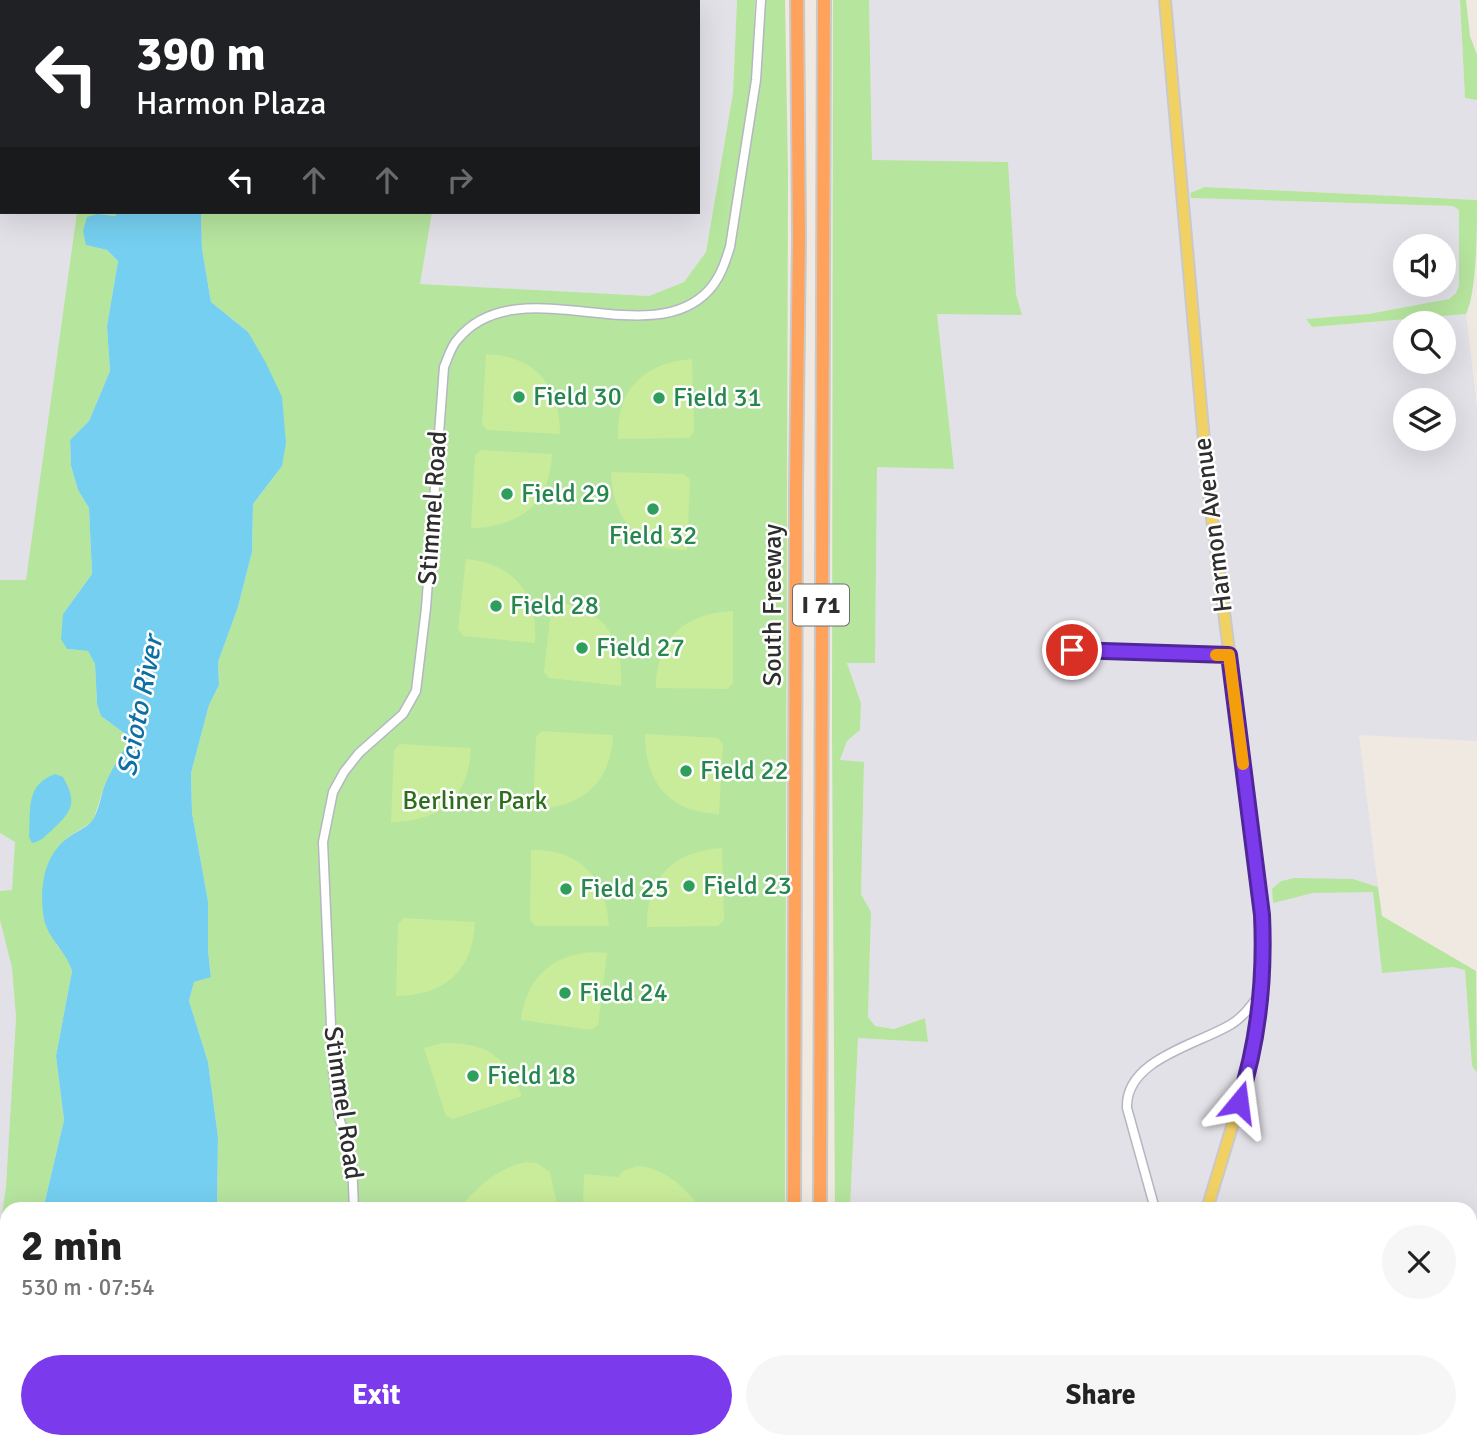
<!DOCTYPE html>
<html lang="en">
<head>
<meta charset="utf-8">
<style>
	:root { --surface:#fff; --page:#f6f6f6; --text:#222; --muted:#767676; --accent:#7c3aed }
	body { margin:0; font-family:Signika,sans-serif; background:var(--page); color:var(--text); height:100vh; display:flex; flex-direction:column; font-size:26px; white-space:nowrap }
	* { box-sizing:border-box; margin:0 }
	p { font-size:23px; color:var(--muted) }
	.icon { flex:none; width:38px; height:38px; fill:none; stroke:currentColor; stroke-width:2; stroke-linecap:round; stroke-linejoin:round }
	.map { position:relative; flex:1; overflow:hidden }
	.sheet { position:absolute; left:0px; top:1202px; width:1477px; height:247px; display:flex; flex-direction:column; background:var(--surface); border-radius:21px 21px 0 0; box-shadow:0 7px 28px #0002 }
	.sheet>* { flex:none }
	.guide { position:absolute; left:0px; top:0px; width:700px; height:214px; box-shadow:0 7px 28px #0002; background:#202124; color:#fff; overflow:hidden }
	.tools { position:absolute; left:1393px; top:234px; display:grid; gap:14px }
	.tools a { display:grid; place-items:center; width:63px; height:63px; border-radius:50%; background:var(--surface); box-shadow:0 7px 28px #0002; font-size:35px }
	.pin { position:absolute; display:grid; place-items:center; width:60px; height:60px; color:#fff; margin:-30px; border:4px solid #fff; border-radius:50%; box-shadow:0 2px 7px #0007 }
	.me { position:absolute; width:77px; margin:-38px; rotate:16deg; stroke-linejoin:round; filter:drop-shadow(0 0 5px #0008) }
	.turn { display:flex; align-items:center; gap:24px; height:147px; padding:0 21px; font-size:32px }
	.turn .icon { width:91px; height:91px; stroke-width:2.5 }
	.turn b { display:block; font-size:49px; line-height:60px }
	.lanes { display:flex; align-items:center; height:66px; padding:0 21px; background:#0003; justify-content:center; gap:35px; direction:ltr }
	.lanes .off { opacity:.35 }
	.round { display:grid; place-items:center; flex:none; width:74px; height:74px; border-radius:37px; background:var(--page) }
	.head { display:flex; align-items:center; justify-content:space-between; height:119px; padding:0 21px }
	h1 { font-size:42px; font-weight:800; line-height:52px }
	.primary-button { display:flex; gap:14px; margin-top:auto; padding:14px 21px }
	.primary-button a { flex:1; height:80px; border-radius:42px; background:var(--accent); color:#fff; font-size:28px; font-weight:800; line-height:80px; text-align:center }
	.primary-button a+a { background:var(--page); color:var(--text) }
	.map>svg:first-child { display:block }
	.industrial { fill:#e3e1e8; fill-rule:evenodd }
	.green { fill:#b6e59e }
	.pitch { fill:#c9ec9a }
	.water { fill:#75cff0 }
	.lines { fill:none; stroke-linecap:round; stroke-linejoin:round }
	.minor-casing { stroke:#b4b7c1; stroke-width:11 }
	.major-casing { stroke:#c9c9c9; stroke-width:14 }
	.highway-casing { stroke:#c9c9c9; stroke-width:16 }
	.minor { stroke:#fff; stroke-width:8 }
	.major { stroke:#f2d163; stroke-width:10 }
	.highway { stroke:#ffa35c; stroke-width:12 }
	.route-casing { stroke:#51269a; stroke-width:18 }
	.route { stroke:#7c3aed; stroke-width:12 }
	.slow { stroke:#f59e0b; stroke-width:12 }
	.leisure-dot { fill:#2e9e5b; stroke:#fff; stroke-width:2.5 }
	.labels { text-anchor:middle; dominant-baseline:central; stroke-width:5; stroke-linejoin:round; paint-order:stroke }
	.shield { fill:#fff; stroke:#6d6d6d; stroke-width:2 }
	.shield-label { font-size:24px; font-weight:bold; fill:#2e2e2e }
	.leisure-label { font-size:26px; fill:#27864d; stroke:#fff; text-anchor:start }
	.street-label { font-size:26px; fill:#2e2e2e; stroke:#fff }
	.park-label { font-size:26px; fill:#2c6e1b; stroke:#fff }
	.water-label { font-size:28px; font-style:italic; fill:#0d6fa3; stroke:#fff }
</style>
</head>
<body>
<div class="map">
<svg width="1477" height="1448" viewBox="0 0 1477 1448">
	<rect width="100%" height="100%" fill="#efe9e1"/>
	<!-- industrial -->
	<path class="industrial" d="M 470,0 L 737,0 L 733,93 L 706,252 L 684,282 L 649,296 L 419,284 L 432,212 L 698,212 L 698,2 L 470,2 Z
		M 869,0 L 1460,0 L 1465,98 L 1477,100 L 1477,200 L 1205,187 L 1190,193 L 1191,198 L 1453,206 L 1459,210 L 1459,286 L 1456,293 L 1449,299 L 1368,314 L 1307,319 L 1312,327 L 1466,314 L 1477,408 L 1477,741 L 1359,735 L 1378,887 L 1353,879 L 1281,881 L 1272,890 L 1273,902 L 1313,893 L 1374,891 L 1382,972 L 1453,967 L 1465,970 L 1472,1066 L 1477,1073 L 1477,1433 L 1470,1434 L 1470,1209 L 850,1209 L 858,1037 L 927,1042 L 925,1018 L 894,1029 L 875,1026 L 868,1017 L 871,912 L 861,894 L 864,763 L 840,761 L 847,741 L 860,730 L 861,703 L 847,662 L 875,662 L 877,466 L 954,469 L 937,314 L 1022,314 L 1016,294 L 872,160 ZM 1405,247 L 1444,247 L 1444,285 L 1405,285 ZM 1405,324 L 1444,324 L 1444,362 L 1405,362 ZM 1405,401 L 1444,401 L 1444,439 L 1405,439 Z
		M 0,169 L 2,169 L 2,212 L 77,212 L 26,581 L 0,580 Z
		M 0,833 L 16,841 L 12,890 L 0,891 Z
		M 0,920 L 12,968 L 16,1018 L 6,1186 L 0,1228 Z
		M 848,1442 L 1066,1442 L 940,1448 L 848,1448 Z"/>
	<!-- green -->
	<path class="green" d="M 737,0 L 755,0 L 752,82 L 728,245 L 721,267 L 697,298 L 707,299 L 724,276 L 732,251 L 758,89 L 761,0 L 785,0 L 788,173 L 785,1209 L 217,1209 L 218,1137 L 208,1062 L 189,1001 L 194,982 L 211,976 L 208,951 L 208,901 L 192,813 L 191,773 L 209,705 L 219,685 L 218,662 L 238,607 L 252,552 L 253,504 L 282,466 L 248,332 L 211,302 L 202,249 L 201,212 L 432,212 L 420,284 L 649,296 L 684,282 L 706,252 L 733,93 Z
		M 833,0 L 869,0 L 872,160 L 1008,162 L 1016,294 L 1022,315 L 937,314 L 954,469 L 877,467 L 875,663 L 847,663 L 861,703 L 860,730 L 847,741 L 840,760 L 864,762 L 861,894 L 871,912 L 868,1017 L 875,1026 L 894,1029 L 925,1018 L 928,1042 L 858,1038 L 850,1209 L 835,1209 L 832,732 Z
		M 1460,0 L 1466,0 L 1470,36 L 1477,55 L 1477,100 L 1465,98 Z
		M 1205,187 L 1477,200 C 1477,228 1477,292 1466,314 L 1312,327 L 1306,319 L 1368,314 L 1449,299 L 1456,293 L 1459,285 L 1459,210 L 1453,206 L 1191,198 L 1190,193 Z
		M 77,212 L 118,212 L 116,216 L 98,214 L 86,245 L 107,250 L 118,261 L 107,326 L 110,371 L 89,421 L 70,440 L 71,466 L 78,490 L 89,508 L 92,574 L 63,614 L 67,649 L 88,651 L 95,664 L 97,704 L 101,716 L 124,733 L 127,744 L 105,784 L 93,821 L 67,838 L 56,944 L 70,961 L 72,971 L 56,1056 L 64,1120 L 45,1201 L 46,1209 L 7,1209 L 7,1392 L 0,1400 L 0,1228 L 6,1186 L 16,1018 L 12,968 L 0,920 L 0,891 L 12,890 L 15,842 L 0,833 L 0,580 L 26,580 Z
		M 1295,878 L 1353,879 L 1378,887 L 1382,916 L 1476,971 L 1477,1073 L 1472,1066 L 1465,970 L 1453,967 L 1382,973 L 1373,892 L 1313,893 L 1273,903 L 1272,889 L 1281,881 Z
		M 105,1442 L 786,1442 L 786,1448 L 98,1448 Z
		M 1066,1442 L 1104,1442 L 1106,1448 L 940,1448 Z"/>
	<!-- pitch -->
	<path class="pitch" d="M 486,354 C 536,356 560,386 560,434 L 487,430 L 482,424 Z
		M 692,359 L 694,432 L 689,438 L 618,439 C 616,389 644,363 692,359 Z
		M 481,450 L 552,454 C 550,504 520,527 471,528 L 475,455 Z
		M 611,472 L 684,474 L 690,480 L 687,550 C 638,550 613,520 611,472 Z
		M 466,559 C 516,564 538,595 535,643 L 463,636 L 458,629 Z
		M 552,602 C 602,606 624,637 621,686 L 549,678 L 544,672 Z
		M 733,611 L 733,683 L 727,689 L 656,688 C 656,638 685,613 733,611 Z
		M 542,731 L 613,735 C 611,784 581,808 533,809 L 536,736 Z
		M 645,734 L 718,738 L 723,744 L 719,814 C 669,812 645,783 645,734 Z
		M 400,744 L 471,748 C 469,798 439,822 391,822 L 394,750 Z
		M 722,848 L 724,920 L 718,926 L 647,927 C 646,877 674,851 722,848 Z
		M 531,850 C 580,849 606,877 609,926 L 536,926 L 530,920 Z
		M 404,918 L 475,922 C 473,971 444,996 396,996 L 398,924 Z
		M 592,952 L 607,953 L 598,1025 L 591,1030 L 521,1020 C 526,979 551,955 592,952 Z
		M 443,1043 C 486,1042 506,1056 522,1096 L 453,1119 L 446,1116 L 424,1048 Z
		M 526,1162 L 537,1163 L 550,1172 L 558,1209 L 459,1209 C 475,1188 499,1167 526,1162 Z
		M 637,1166 C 663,1167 686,1188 701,1209 L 583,1209 L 584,1174 L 618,1177 L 623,1171 Z"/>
	<!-- water -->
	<path class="water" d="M 118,212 L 201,212 L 202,249 L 211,302 L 248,332 L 266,363 L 282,397 L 286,443 L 282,466 L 253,504 L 252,552 L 238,607 L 218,662 L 219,685 L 209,705 L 191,773 L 192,813 L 208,901 L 208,951 L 211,977 L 194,982 L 189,1001 L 208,1062 L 218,1137 L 217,1209 L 46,1209 L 45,1201 L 64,1120 L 56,1056 L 72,971 C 67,952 48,939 44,919 C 39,890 43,855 69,837 C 77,831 90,826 94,818 C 99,808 101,797 104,787 C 110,772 119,758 127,744 L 124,733 L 101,716 L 97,704 L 95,664 L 88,651 L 67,649 L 61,639 L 63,614 L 92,574 L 89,508 L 78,490 L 71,466 L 70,440 L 89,421 L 110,371 L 107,326 L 118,261 L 107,250 L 86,245 L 83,231 L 87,217 L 98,214 L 115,216 Z
		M 55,774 L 63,777 C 78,804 72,811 51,831 C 44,837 40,842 32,843 L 29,837 C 31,809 25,785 55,774 Z
		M 7,1392 L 7,1442 L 105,1442 L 98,1448 L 0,1448 L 0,1400 Z"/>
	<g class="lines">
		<defs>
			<path id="minor" d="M 1053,649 L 1229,655
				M 354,1209 L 352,1162 L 339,1117 L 333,1071 L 323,842 L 333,792 L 344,772 L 359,753 L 403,714 L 416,691 L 426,608 L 444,367 C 448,358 451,346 458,339 C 518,266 650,355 709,290 C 720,278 725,263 730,247 L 756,80 L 761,0
				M 1155,1209 L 1127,1108 C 1125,1060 1196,1045 1230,1025 C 1244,1017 1253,1003 1263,990
				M 1470,1428 L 1477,1428
				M 305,1442 L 309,1448
				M 1126,1442 L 1127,1448
				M 890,1444 L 945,1442"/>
			<path id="major" d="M 1165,0 L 1208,486 L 1257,871 L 1264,953 L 1263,990 L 1258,1029 L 1244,1087 L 1207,1209
				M 1220,1442 L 1222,1448"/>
			<path id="highway" d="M 794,1209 L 796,490 L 799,238 L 797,0
				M 820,1209 L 824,0
				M 819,1442 L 819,1448
				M 793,1448 L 793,1442"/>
		</defs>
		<!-- minor casing -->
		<use href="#minor" class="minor-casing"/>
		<!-- major casing -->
		<use href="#major" class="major-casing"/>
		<!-- highway casing -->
		<use href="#highway" class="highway-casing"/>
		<!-- minor -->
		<use href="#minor" class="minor"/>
		<!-- major -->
		<use href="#major" class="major"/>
		<!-- highway -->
		<use href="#highway" class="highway"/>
	</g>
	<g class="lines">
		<defs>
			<path id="route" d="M 1072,650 L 1229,655 L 1262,915 C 1265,980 1259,1040 1239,1102"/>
		</defs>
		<!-- route casing -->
		<use href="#route" class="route-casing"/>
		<!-- route -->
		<use href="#route" class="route"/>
		<!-- slow -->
		<path class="slow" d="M 1216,655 L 1229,655 L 1243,764"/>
	</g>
	<!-- markers -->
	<g class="leisure-dot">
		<circle cx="519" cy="397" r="7"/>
		<circle cx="659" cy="398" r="7"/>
		<circle cx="507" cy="494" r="7"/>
		<circle cx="653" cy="509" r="7"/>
		<circle cx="496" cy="606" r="7"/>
		<circle cx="582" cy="648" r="7"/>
		<circle cx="686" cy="771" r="7"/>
		<circle cx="689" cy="886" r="7"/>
		<circle cx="566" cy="889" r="7"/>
		<circle cx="565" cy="993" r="7"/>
		<circle cx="473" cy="1076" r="7"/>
	</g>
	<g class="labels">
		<!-- shield labels -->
		<rect class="shield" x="793" y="584.5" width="56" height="41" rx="5"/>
		<g class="shield-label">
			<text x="821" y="605">I 71</text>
		</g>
		<!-- leisure labels -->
		<g class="leisure-label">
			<text x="533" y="397">Field 30</text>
			<text x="673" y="398">Field 31</text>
			<text x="521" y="494">Field 29</text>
			<text x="653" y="536" text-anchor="middle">Field 32</text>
			<text x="510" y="606">Field 28</text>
			<text x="596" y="648">Field 27</text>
			<text x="700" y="771">Field 22</text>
			<text x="703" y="886">Field 23</text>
			<text x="580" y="889">Field 25</text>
			<text x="579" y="993">Field 24</text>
			<text x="487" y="1076">Field 18</text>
		</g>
		<!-- street labels -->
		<g class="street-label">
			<text transform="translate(433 508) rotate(-86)">Stimmel Road</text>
			<text transform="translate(1213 525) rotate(-97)">Harmon Avenue</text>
			<text transform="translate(773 605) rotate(-90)">South Freeway</text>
			<text transform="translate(343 1103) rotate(82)">Stimmel Road</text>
		</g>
		<!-- park labels -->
		<g class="park-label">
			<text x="475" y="801">Berliner Park</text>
		</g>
		<!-- water labels -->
		<g class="water-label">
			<text transform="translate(140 706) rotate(-79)">Scioto River</text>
		</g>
	</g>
</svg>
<div class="tools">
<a><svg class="icon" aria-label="sound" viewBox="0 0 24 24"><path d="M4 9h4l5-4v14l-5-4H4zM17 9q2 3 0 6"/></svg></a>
<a><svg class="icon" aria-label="search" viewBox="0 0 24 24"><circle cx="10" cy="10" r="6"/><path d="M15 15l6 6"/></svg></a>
<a><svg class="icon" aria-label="layers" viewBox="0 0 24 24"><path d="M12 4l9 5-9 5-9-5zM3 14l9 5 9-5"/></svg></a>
</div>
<div class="pin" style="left:1072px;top:650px;background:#d93025"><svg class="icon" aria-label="arrive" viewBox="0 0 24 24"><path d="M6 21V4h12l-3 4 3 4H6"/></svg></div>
<svg class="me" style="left:1239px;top:1102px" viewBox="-20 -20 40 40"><path d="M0-17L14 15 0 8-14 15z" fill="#7c3aed" stroke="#fff" stroke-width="4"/></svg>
<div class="guide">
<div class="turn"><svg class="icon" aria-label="left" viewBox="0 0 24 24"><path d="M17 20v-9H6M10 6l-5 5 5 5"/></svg><div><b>390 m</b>Harmon Plaza</div></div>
<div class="lanes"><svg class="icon" aria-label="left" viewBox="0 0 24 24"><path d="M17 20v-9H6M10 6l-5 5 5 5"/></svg><svg class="icon off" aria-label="ahead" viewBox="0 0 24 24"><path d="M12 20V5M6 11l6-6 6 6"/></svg><svg class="icon off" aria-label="ahead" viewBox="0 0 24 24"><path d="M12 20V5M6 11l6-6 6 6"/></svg><svg class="icon off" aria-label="right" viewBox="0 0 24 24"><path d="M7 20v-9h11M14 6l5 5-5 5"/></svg></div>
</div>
<section class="sheet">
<div class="head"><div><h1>2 min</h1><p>530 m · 07:54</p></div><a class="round"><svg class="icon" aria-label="close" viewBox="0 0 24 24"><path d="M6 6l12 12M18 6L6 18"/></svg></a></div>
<div class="primary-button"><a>Exit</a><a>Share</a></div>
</section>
</div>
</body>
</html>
